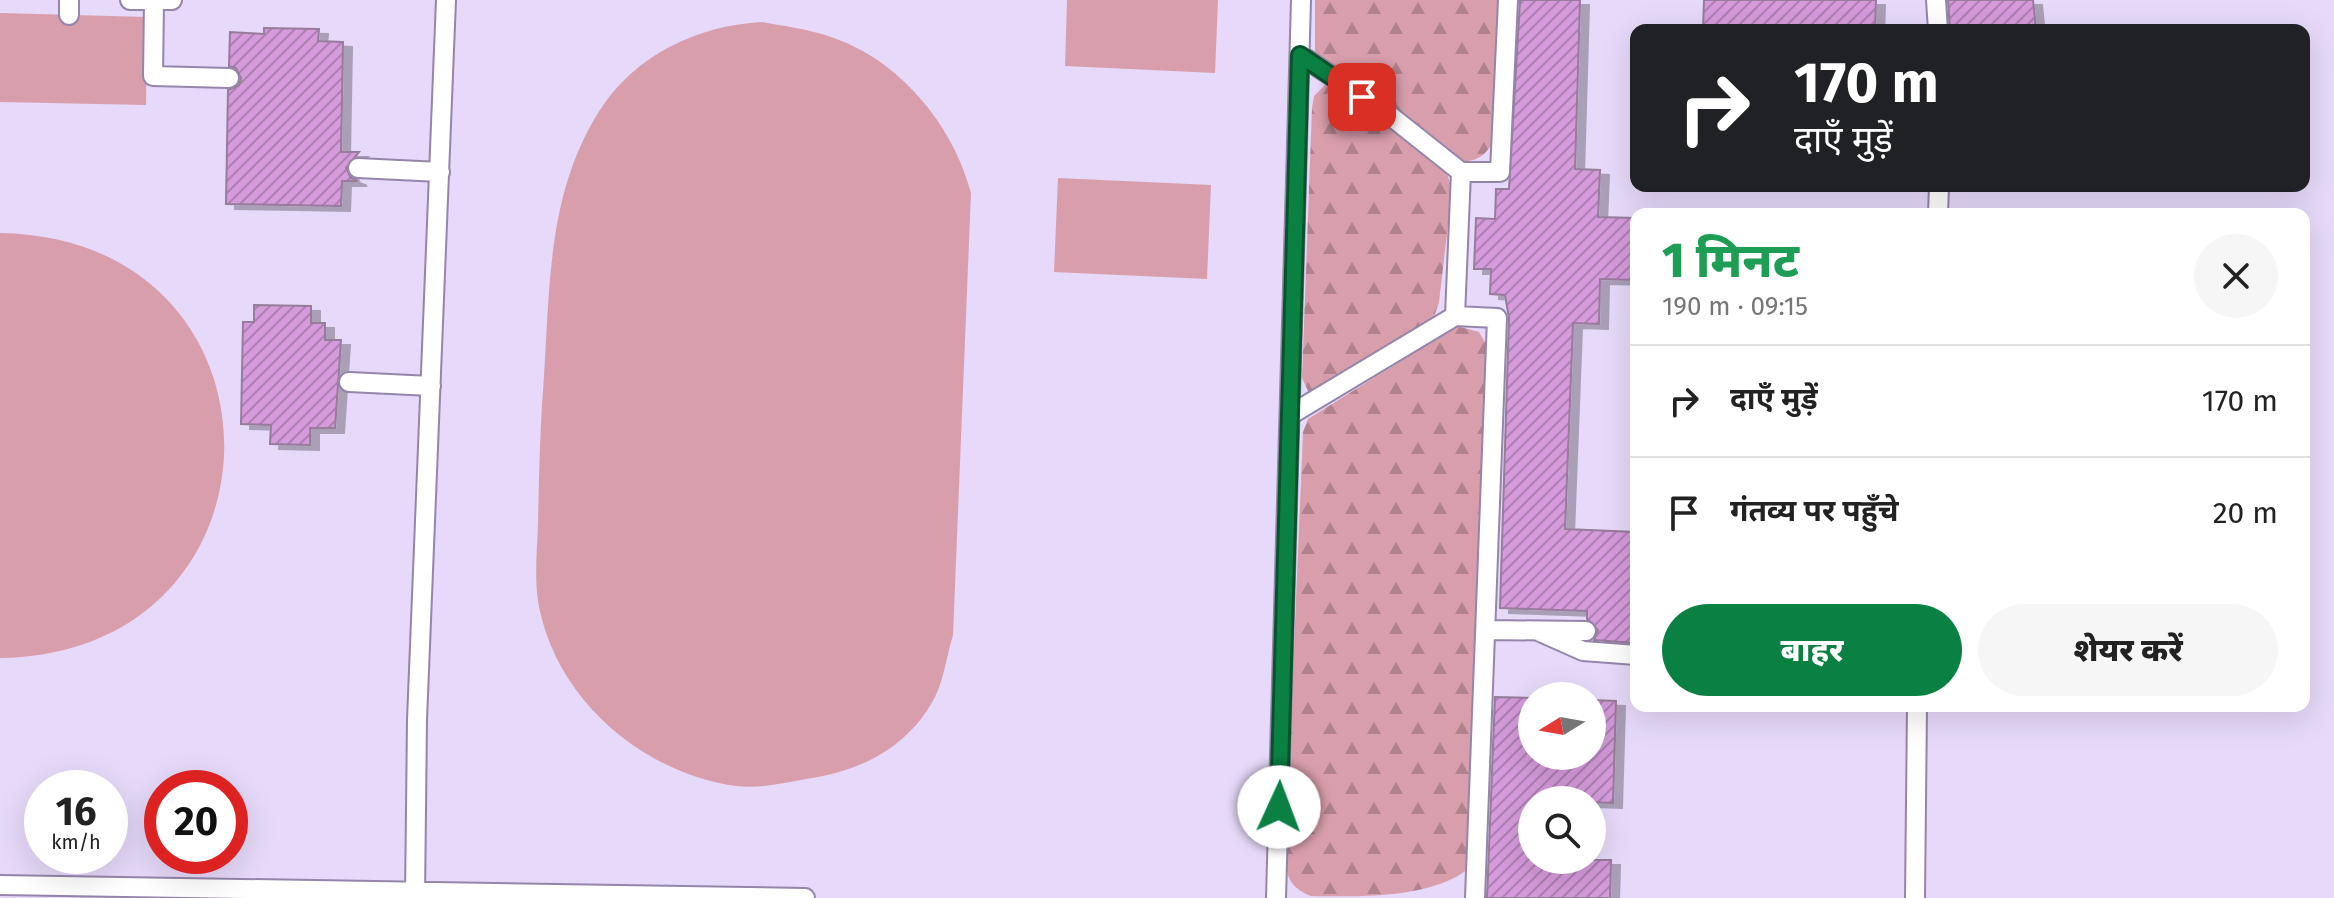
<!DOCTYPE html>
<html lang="hi">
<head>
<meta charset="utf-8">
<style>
	:root { --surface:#fff; --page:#f6f6f6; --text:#222; --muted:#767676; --line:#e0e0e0; --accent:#0b8043 }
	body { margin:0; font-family:"Fira Sans","Noto Sans Devanagari",sans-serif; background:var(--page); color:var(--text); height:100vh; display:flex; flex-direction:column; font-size:30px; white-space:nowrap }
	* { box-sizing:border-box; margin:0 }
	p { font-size:26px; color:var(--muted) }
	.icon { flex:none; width:44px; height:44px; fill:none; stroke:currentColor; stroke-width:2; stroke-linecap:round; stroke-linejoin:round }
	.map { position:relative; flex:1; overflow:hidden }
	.panel { position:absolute; left:1630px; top:208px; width:680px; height:504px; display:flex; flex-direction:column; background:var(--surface); border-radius:16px; box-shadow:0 8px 32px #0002 }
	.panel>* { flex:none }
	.top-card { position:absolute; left:1630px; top:24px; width:680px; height:168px; border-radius:16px; box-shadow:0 8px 32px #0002; background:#202124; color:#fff; overflow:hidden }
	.needle { width:52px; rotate:259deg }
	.controls { position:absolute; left:1518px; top:682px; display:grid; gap:16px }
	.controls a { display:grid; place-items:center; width:88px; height:88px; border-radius:50%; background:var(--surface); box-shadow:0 8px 32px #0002; font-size:40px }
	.speed { position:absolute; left:24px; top:770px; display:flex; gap:16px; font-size:40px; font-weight:700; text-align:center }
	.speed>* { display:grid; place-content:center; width:104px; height:104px; border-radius:50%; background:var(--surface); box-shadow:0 8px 32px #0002; line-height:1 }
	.speed small { font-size:20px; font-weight:400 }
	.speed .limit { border:12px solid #d22; background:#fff; color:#111 }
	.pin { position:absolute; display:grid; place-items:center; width:68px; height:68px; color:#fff; margin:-34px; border-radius:16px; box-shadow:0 4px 12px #0006 }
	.me { position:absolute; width:88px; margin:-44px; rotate:2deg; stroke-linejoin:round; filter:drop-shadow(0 0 6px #0008) }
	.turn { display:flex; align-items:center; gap:28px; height:168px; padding:0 32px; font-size:36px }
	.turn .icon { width:104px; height:104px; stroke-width:2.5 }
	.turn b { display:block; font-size:56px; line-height:68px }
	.round { display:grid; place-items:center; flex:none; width:84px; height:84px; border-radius:42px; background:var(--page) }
	.summary { display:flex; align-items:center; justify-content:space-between; height:136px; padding:0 32px }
	h1 { font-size:48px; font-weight:800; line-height:60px; color:#1e9e55 }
	.primary-button { display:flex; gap:16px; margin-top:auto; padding:16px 32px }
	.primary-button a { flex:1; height:92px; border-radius:48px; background:var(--accent); color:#fff; font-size:32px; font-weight:800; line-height:92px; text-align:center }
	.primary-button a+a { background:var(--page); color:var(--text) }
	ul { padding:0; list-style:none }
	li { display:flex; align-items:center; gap:24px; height:112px; padding:0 32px; border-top:2px solid var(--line) }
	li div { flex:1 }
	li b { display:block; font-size:30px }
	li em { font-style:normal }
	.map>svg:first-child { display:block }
	.grass { fill:#d99eac }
	.forest { fill:url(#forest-firs) }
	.building { fill:url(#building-hatch); stroke:#987b9b; stroke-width:2; filter:url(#shadow) }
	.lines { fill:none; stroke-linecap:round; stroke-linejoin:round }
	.service-casing { stroke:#9485aa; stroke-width:22 }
	.service { stroke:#fff; stroke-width:18 }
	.route-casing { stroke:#07532c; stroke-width:20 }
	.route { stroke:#0b8043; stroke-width:14 }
</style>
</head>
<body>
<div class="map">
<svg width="2334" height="898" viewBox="0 0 2334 898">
	<defs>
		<pattern id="forest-firs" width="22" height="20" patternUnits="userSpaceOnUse" patternTransform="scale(2)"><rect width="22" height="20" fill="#d99eac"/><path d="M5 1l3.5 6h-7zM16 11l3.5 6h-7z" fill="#b1818d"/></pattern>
		<pattern id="building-hatch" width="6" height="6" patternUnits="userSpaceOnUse" patternTransform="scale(2)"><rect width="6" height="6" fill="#d59bdb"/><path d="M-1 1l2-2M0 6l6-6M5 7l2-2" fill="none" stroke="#ad7fb3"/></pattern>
		<filter id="shadow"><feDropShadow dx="9" dy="5" stdDeviation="0" flood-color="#0004"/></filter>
	</defs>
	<rect width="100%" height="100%" fill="#e6d9f9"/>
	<!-- grass -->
	<path class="grass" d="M 1067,0 L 1218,0 L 1215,73 L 1065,66 Z
		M 0,13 L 147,17 L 146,105 L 0,102 Z
		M 762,22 C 784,26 807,29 828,36 C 898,58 953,124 971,193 L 953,635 C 947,654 944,679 935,697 C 908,748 861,771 806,779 C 784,783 758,789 736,786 C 643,773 558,701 539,607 C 534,580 537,551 538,524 C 539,475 540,426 544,376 C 550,283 548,191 600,110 C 635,55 699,25 762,22 Z
		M 1058,178 L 1211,185 L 1207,279 L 1054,272 Z
		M 0,233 C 300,238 298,654 0,658 Z"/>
	<!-- forest -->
	<path class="forest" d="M 1315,0 L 1500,0 L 1496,138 C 1486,155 1476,165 1455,160 L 1327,65 L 1315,52 Z
		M 1326,84 L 1334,86 L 1436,158 L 1448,176 L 1451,187 L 1450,208 L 1439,302 L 1432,323 L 1309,393 L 1302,378 L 1312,108 L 1314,96 Z
		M 1457,326 L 1479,332 L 1492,354 L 1468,869 C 1432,898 1361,897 1311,896 C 1293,889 1287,880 1285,860 L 1303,432 L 1308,419 Z"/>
	<!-- building -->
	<path class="building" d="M 1520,0 L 1580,0 L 1575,169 L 1600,170 L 1598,217 L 1636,218 L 1636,280 L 1600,279 L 1599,324 L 1573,323 L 1565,529 L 1636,532 L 1636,643 L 1594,640 L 1598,630 L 1587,619 L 1587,611 L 1500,608 L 1509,318 L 1505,295 L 1490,294 L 1491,269 L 1474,269 L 1476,218 L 1495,219 L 1496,189 L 1509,189 Z
		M 1704,0 L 1876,0 L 1875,30 L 1703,30 Z
		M 1948,0 L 2033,0 L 2036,30 L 1950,30 Z
		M 264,28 L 319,29 L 318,41 L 343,42 L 341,152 L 359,152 L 346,168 L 351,178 L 358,181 L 342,181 L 341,206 L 226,204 L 228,90 L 239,85 L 241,78 L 236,68 L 229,66 L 230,32 L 264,34 Z
		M 254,305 L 311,306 L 311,323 L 325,323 L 325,340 L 341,340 L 335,428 L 310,428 L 310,445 L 270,444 L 271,425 L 241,424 L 243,322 L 254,322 Z
		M 1495,697 L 1532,698 L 1532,756 L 1592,756 L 1592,700 L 1616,701 L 1613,803 L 1532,800 L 1532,860 L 1611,860 L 1610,898 L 1487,898 Z"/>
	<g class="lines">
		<defs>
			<path id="service" d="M 130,0 L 172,0
				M 1936,0 L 1938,30
				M 154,1 L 153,76 L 229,78
				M 69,15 L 69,0
				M 1300,55 L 1383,110 L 1461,172
				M 358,168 L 440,172
				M 1938,214 L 1939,186
				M 349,382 L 431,386
				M 1290,415 L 1455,316
				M 1487,630 L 1586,631
				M 1538,631 L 1583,651 L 1636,655
				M 0,885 L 805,898
				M 415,898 L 417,720 L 446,0
				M 1276,898 L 1301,0
				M 1475,898 L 1497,318 L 1455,316 L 1461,172 L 1500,172 L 1508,0
				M 1915,898 L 1917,706"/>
		</defs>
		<!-- service casing -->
		<use href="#service" class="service-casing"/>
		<!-- service -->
		<use href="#service" class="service"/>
	</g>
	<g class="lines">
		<defs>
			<path id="route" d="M 1279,807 L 1300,55 L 1362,97"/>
		</defs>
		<!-- route casing -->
		<use href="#route" class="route-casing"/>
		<!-- route -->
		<use href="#route" class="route"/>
	</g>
</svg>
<div class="controls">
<a><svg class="needle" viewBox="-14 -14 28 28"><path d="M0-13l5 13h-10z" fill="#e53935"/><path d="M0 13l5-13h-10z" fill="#767676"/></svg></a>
<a><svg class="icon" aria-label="search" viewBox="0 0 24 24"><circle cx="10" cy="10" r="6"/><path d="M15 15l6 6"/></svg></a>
</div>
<div class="speed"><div>16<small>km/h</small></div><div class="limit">20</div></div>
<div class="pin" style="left:1362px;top:97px;background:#d93025"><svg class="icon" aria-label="arrive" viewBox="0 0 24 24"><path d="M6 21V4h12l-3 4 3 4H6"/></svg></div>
<svg class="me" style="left:1279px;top:807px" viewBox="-20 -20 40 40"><circle r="19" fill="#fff"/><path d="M0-13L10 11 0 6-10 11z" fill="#0b8043"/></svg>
<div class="top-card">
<div class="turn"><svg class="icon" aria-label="right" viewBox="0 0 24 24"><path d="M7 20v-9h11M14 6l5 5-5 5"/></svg><div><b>170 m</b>दाएँ मुड़ें</div></div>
</div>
<section class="panel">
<div class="summary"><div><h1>1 मिनट</h1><p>190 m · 09:15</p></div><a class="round"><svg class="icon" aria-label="close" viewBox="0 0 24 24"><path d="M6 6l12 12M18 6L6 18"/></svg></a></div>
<ul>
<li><svg class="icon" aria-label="right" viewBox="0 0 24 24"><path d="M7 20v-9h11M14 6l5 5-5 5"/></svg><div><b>दाएँ मुड़ें</b></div><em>170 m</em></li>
<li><svg class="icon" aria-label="arrive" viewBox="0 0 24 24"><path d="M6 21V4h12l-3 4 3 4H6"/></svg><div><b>गंतव्य पर पहुँचे</b></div><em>20 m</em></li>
</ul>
<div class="primary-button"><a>बाहर</a><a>शेयर करें</a></div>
</section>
</div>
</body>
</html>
